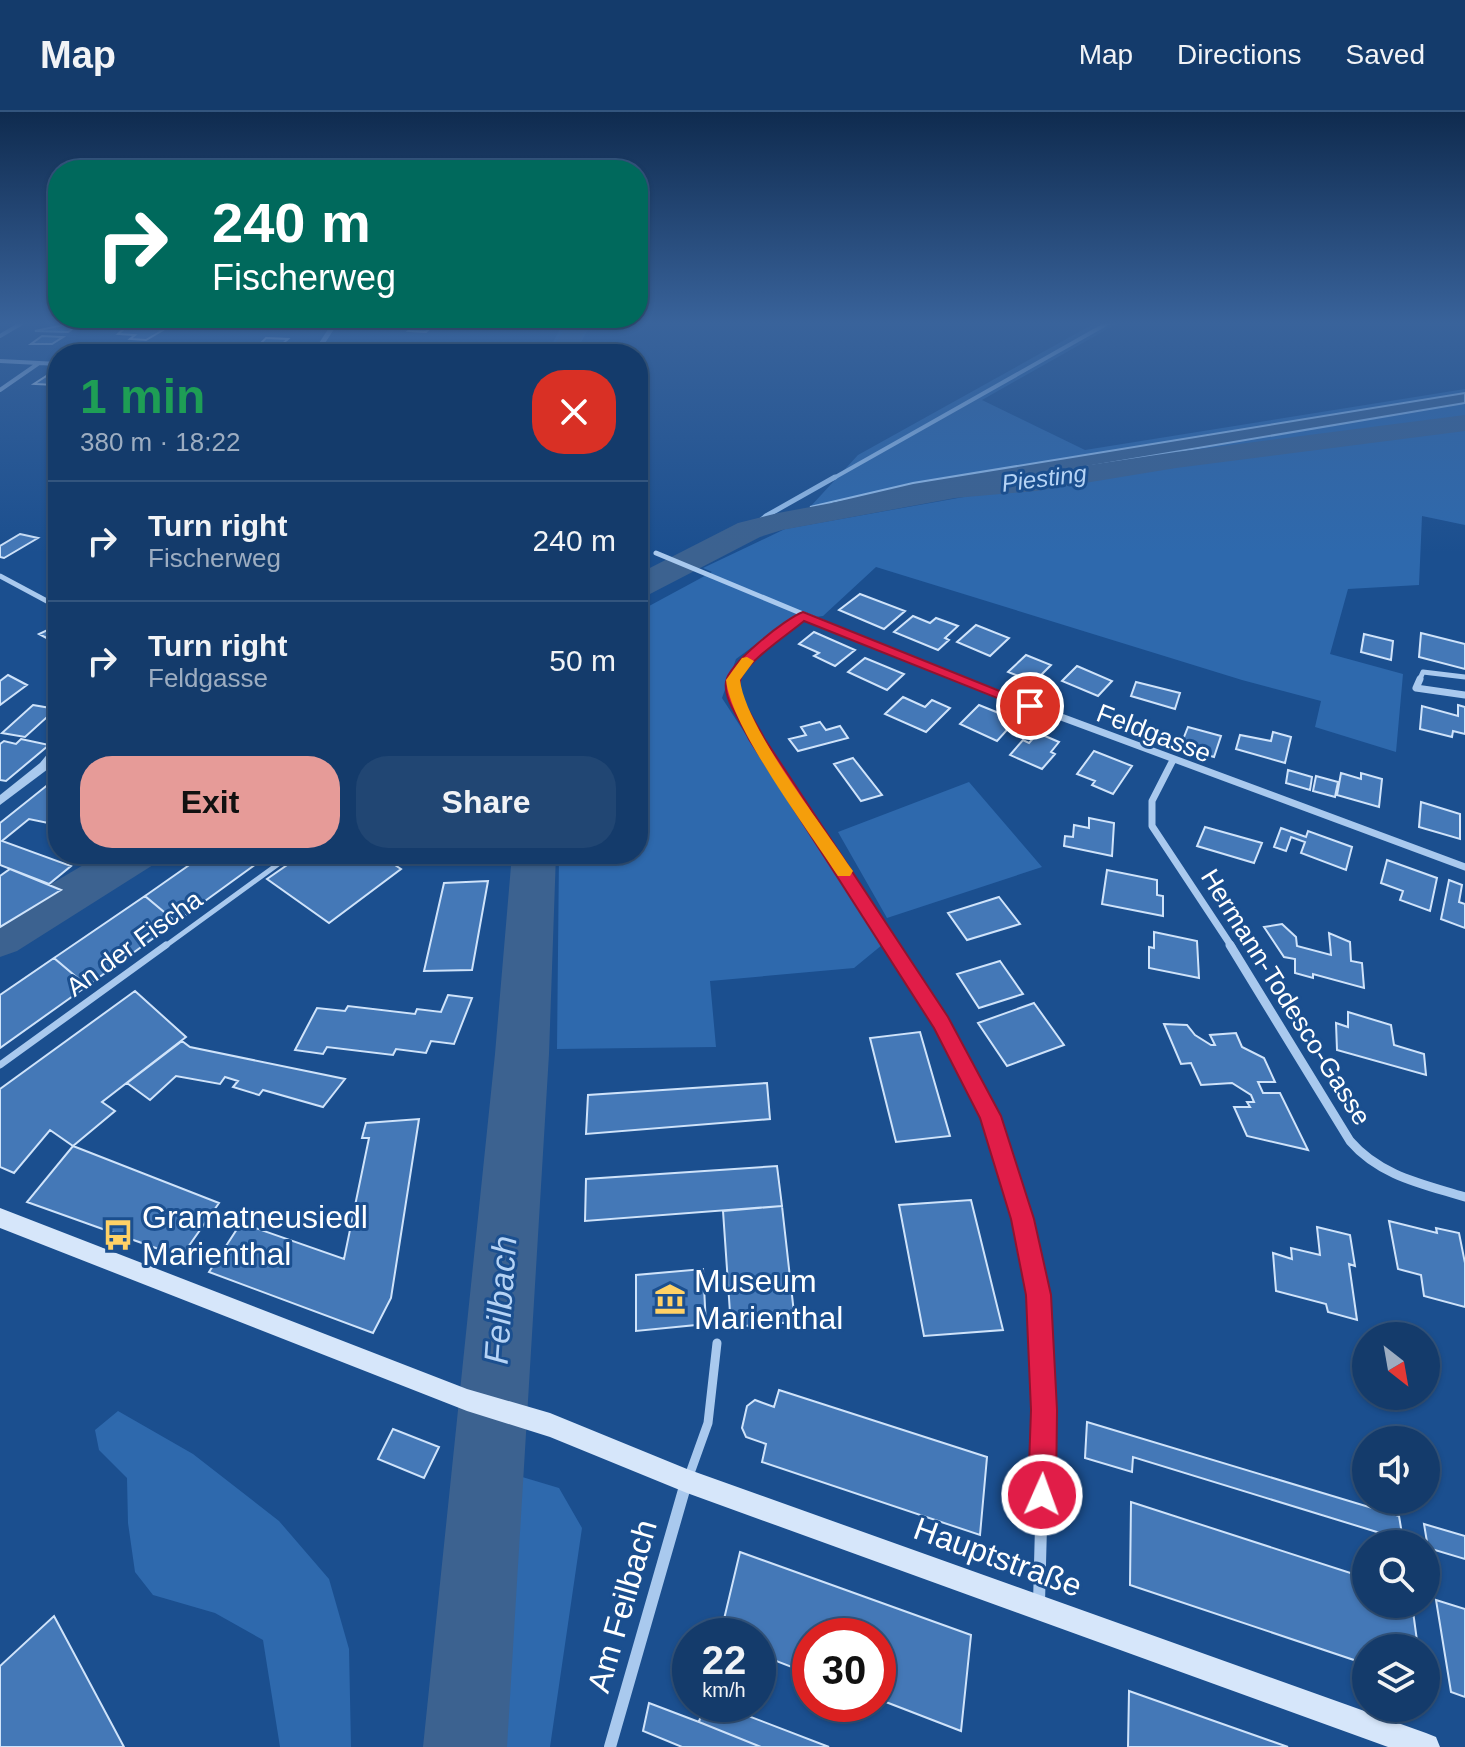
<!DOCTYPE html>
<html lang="en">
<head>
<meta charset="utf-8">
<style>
	:root { --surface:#143b6b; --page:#214673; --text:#f1f3f6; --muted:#9dadc1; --line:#33557e; --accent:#e69b98 }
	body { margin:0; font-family:Helvetica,sans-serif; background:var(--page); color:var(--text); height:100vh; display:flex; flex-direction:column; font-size:30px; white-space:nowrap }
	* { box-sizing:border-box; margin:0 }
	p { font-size:26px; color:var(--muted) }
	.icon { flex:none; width:44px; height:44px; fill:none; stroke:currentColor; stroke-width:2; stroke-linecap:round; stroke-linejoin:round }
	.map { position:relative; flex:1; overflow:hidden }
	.side { position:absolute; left:48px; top:232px; width:600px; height:520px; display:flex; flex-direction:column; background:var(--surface); border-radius:32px; box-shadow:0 2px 6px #0004,0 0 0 2px var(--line) }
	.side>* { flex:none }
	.hud { position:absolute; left:48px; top:48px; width:600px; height:168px; border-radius:32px; box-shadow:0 2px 6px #0004,0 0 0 2px var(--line); background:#00695c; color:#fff; overflow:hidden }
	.needle { width:52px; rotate:149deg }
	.fabs { position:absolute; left:1352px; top:1210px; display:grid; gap:16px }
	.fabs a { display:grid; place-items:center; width:88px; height:88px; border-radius:50%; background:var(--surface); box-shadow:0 2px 6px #0004,0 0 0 2px var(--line); font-size:40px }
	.speed { position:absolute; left:672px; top:1506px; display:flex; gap:16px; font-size:40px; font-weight:700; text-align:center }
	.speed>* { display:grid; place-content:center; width:104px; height:104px; border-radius:50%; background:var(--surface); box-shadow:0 2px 6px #0004,0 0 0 2px var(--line); line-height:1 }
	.speed small { font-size:20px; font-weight:400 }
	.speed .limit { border:12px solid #d22; background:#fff; color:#111 }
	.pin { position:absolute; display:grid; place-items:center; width:68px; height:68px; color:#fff; margin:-34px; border:4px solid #fff; border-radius:50%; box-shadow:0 2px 8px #0007 }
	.me { position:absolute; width:88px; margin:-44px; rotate:2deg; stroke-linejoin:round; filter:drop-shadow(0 0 6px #0008) }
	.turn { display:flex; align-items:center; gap:28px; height:168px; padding:0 32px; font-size:36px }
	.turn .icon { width:104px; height:104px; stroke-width:2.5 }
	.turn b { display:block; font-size:56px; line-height:68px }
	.round { display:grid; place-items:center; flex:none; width:84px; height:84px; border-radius:32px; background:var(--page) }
	.headline { display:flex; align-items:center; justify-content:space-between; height:136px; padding:0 32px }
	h1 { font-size:48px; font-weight:600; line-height:60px; color:#1e9e55 }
	.button { display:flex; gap:16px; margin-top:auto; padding:16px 32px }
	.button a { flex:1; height:92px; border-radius:32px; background:var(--accent); color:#111; font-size:32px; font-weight:600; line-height:92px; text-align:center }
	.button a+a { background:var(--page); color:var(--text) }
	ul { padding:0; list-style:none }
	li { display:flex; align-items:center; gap:24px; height:120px; padding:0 32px; border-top:2px solid var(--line) }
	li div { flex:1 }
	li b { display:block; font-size:30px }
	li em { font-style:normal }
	header { display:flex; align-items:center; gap:48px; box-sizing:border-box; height:112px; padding:0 40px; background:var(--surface); border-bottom:2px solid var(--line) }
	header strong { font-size:38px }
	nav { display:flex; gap:44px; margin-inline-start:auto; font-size:28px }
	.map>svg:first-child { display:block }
	.green { fill:#2e69ad }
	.water { fill:#3c6290; stroke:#9cc4f0; stroke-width:2 }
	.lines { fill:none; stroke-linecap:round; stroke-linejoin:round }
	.stream-far1 { stroke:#9cc4f0; stroke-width:4 }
	.stream { stroke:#9cc4f0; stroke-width:5 }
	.river { fill:#3c6290; fill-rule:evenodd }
	.building { fill:#4478b7; stroke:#cfe3fa; stroke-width:2 }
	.service-far3 { stroke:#a9c9ee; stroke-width:4 }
	.service-far2 { stroke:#a9c9ee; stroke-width:5 }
	.service-far1 { stroke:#a9c9ee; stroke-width:7 }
	.service { stroke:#a9c9ee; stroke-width:9 }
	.minor-far4 { stroke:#a9c9ee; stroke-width:4 }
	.minor-far3 { stroke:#a9c9ee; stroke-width:5 }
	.minor-far2 { stroke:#a9c9ee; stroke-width:7 }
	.minor-far1 { stroke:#a9c9ee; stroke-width:9 }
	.minor { stroke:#a9c9ee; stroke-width:12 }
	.tertiary { fill:#a9c9ee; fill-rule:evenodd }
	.secondary { fill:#d6e6fa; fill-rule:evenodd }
	.route { fill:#e11d48; stroke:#92132f; stroke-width:2 }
	.slow { fill:#f59e0b }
	.labels { text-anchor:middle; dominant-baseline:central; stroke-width:6; stroke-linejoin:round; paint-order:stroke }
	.far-water-label { font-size:24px; font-style:italic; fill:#b5d3f5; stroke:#1b4f8f }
	.street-label { font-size:26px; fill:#fff; stroke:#1b4f8f }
	.near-poi-label { font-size:32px; fill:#fff; stroke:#1b4f8f; text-anchor:start }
	.near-street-label { font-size:32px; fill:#fff; stroke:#1b4f8f }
	.near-water-label { font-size:34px; font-style:italic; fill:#b5d3f5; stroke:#1b4f8f }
</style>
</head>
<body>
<header>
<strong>Map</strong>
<nav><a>Map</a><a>Directions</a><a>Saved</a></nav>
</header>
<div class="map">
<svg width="1465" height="1635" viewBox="0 0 1465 1635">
	<rect width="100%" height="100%" fill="#1b4f8f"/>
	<!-- green -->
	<path class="green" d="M 563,211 L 591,211 L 575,242 L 547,242 Z
		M 1095,211 L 1118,211 L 982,288 L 1085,338 L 1465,277 L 1465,281 L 913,371 L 810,395 L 858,343 Z
		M 1465,291 L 1465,413 L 1422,404 L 1419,473 L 1348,477 L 1330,542 L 1403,562 L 1396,640 L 1315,615 L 1321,589 L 1242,568 L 876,455 L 823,504 L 787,509 L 736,547 L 722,586 L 882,833 L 854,856 L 710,869 L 716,935 L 557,937 L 559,742 L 638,742 L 638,500 L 712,460 L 703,456 L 785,417 L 1014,376 L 1037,363 Z
		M 969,670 L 1042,755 L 887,806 L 838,720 Z
		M 118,1299 L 193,1342 L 279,1409 L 329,1467 L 349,1537 L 351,1635 L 280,1635 L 263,1528 L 215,1501 L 153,1483 L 135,1460 L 128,1411 L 127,1366 L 99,1338 L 95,1318 Z
		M 462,1347 L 559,1376 L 582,1416 L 550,1635 L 451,1635 Z"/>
	<!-- water -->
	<path class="water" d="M 1465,281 L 1465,291 L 955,377 L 810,395 L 913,371 Z"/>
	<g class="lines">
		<!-- stream-far1 -->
		<path class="stream-far1" d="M 832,367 L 1108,211"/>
		<!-- stream -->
		<path class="stream" d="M 749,418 L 766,404 L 835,365"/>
		<!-- river -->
		<path class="river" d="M 567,211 L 589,211 L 574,242 L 550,242 Z
			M 1465,303 L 1465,319 L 1176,356 L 1036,379 L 955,386 L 782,418 L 760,425 L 650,482 L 638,485 L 638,462 L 738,411 L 778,401 L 955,368 L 1036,361 L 1176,340 Z
			M 102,742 L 159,742 L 153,753 L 17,839 L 0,845 L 0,802 Z
			M 512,742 L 556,742 L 549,942 L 507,1635 L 423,1635 L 495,942 Z"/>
	</g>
	<!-- building -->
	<path class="building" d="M 416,211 L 418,211 L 434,212 L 426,220 L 408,219 Z
		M 63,213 L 78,213 L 68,220 L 35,219 Z
		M 144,215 L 163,218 L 146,228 L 130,227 L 135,223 L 118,222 L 125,216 Z
		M 42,224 L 63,225 L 52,232 L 31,232 Z
		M 266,226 L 288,227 L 280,234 L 259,233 Z
		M 163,233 L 182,234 L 173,241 L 153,240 Z
		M 51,261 L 58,261 L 55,273 L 34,272 Z
		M 20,422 L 38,426 L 4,446 L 0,445 L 0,434 Z
		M 860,482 L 905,499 L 884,517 L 839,498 Z
		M 913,504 L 930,511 L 936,506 L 958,514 L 945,526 L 949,528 L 938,538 L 894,520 Z
		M 58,513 L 58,527 L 54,530 L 39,522 Z
		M 976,513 L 1009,526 L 990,544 L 957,530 Z
		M 814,520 L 855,538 L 835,554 L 814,544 L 819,541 L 799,532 Z
		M 1421,521 L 1465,532 L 1465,557 L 1419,545 Z
		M 1364,522 L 1393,529 L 1391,548 L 1361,540 Z
		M 1026,543 L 1051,553 L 1034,570 L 1008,560 Z
		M 865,546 L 904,562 L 887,578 L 848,560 Z
		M 1077,554 L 1112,569 L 1098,584 L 1062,569 Z
		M 8,563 L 27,573 L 0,593 L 0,569 Z
		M 1136,570 L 1180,581 L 1175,597 L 1131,584 Z
		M 903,585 L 925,595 L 932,588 L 950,596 L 926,620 L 885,602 Z
		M 33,593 L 56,597 L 25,625 L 2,621 Z
		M 979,593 L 1016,608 L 997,629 L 960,612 Z
		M 1458,593 L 1465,595 L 1465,622 L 1453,619 L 1452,625 L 1420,617 L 1422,594 L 1458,604 Z
		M 820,610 L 826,618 L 840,614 L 848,626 L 798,639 L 789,627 L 806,623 L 801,615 Z
		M 1188,615 L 1221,624 L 1214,645 L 1180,635 Z
		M 1273,620 L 1291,625 L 1285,651 L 1236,637 L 1240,623 L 1271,629 Z
		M 1038,621 L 1059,630 L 1051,640 L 1055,642 L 1042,657 L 1010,643 L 1023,628 L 1029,631 Z
		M 21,627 L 49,633 L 6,669 L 0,668 L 0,632 L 4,629 L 16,632 Z
		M 1094,639 L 1132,654 L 1113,682 L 1092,673 L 1095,669 L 1077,662 Z
		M 853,646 L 882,683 L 861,689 L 834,652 Z
		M 1288,658 L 1312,665 L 1310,678 L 1286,671 Z
		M 1341,661 L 1361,667 L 1361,661 L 1382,667 L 1379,695 L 1337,683 Z
		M 1316,664 L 1338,670 L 1335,685 L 1313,679 Z
		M 50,671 L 58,673 L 58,713 L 29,707 L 2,729 L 71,754 L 49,772 L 0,753 L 0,711 Z
		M 1421,690 L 1460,702 L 1460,727 L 1419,715 Z
		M 1089,706 L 1114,711 L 1112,744 L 1064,734 L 1065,724 L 1073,725 L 1074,713 L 1089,716 Z
		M 1205,715 L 1262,731 L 1254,751 L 1197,734 Z
		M 1281,716 L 1306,725 L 1308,719 L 1352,735 L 1346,758 L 1301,741 L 1305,730 L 1291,725 L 1286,739 L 1274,735 Z
		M 205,742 L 240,742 L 256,752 L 176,810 L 145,784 Z
		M 245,742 L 270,742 L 256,752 L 242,744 Z
		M 303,742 L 313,742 L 325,750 L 336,742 L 378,742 L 401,757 L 329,811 L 267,767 Z
		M 1387,748 L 1437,766 L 1430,799 L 1400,788 L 1403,779 L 1381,771 Z
		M 10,757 L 61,778 L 0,815 L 0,764 Z
		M 1107,758 L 1157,768 L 1157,783 L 1163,784 L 1163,804 L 1102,792 Z
		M 1449,768 L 1462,773 L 1459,790 L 1465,792 L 1465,816 L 1441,807 Z
		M 488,769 L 472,858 L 424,859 L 444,771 Z
		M 145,784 L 176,810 L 87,874 L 54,846 Z
		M 999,785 L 1020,812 L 967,828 L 948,801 Z
		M 1282,812 L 1296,825 L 1297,834 L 1331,843 L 1329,821 L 1350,830 L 1351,849 L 1362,851 L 1364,876 L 1313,862 L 1313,866 L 1295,861 L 1295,847 L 1284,845 L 1264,815 Z
		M 1154,820 L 1197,829 L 1199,866 L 1149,856 L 1149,835 L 1154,836 Z
		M 54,846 L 87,874 L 0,936 L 0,883 Z
		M 1000,849 L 1023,882 L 979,896 L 957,862 Z
		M 135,879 L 186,925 L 102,990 L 115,999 L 73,1034 L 50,1018 L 14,1061 L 0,1055 L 0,977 Z
		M 448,883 L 472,886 L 454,932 L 431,929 L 426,941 L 396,937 L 393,943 L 327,935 L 323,942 L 295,938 L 317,896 L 345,899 L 348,894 L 415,902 L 417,897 L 441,900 Z
		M 1034,891 L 1064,933 L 1007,954 L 978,911 Z
		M 1348,900 L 1391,913 L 1394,933 L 1424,942 L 1426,963 L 1337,938 L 1336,911 L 1348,915 Z
		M 1164,912 L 1187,913 L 1195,923 L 1211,933 L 1215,933 L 1210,923 L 1236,921 L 1242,935 L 1264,946 L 1275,970 L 1258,970 L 1263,981 L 1280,981 L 1308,1038 L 1247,1024 L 1234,995 L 1250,995 L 1247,990 L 1254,990 L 1251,983 L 1232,971 L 1201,973 L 1191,951 L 1181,952 Z
		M 920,920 L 950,1024 L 896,1030 L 870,926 Z
		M 182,929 L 190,935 L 345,967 L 323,995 L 263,978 L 259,983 L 233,975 L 238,969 L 225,965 L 220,972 L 176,964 L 150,988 L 127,971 Z
		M 767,971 L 770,1007 L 586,1022 L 588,983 Z
		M 419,1007 L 391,1186 L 373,1221 L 209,1160 L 241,1111 L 344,1147 L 369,1026 L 362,1026 L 366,1011 Z
		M 73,1034 L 219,1091 L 181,1145 L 27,1090 Z
		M 777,1054 L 782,1094 L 585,1109 L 586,1067 Z
		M 971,1088 L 1003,1218 L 924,1224 L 899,1093 Z
		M 782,1094 L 795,1210 L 731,1215 L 723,1099 Z
		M 1389,1109 L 1437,1121 L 1436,1116 L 1459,1121 L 1465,1151 L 1465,1195 L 1424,1184 L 1421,1163 L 1398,1157 Z
		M 1317,1115 L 1350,1123 L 1355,1154 L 1349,1152 L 1357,1208 L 1328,1200 L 1326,1192 L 1276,1179 L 1273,1141 L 1292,1147 L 1291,1136 L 1320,1143 Z
		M 703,1157 L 706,1212 L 636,1219 L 636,1163 Z
		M 779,1278 L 987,1345 L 980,1423 L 762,1350 L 766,1332 L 746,1325 L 742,1316 L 747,1294 L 755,1288 L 774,1295 Z
		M 1087,1310 L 1399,1404 L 1403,1428 L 1133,1345 L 1132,1360 L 1085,1346 Z
		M 393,1317 L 439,1335 L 424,1366 L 378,1347 Z
		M 1131,1390 L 1366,1466 L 1366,1492 L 1412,1492 L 1418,1536 L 1366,1536 L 1366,1552 L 1130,1473 Z
		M 1424,1412 L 1465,1424 L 1465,1447 L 1428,1436 Z
		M 740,1440 L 971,1523 L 961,1619 L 878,1587 L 878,1524 L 810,1524 L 810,1562 L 758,1542 L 758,1524 L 720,1524 Z
		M 1436,1488 L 1465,1497 L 1465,1585 L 1451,1580 Z
		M 54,1504 L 124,1635 L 0,1635 L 0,1554 Z
		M 1129,1579 L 1288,1635 L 1128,1635 Z
		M 649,1591 L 699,1610 L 761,1635 L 682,1635 L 643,1619 Z
		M 704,1592 L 717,1592 L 829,1635 L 761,1635 L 699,1610 Z"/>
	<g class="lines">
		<!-- service-far3 -->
		<path class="service-far3" d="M 735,569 L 747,549 L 803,504"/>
		<!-- service-far2 -->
		<path class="service-far2" d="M 735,567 C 737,617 809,706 838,749
			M 164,835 L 292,742"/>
		<!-- service-far1 -->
		<path class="service-far1" d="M 0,953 L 166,833"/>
		<!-- service -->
		<path class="service" d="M 689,1364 L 708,1311 L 717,1231"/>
		<!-- minor-far4 -->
		<path class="minor-far4" d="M 0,224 L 22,211
			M 0,249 L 58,252
			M 0,278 L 39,251"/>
		<!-- minor-far3 -->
		<path class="minor-far3" d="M 656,441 L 964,569
			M 0,464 L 58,495
			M 1419,569 L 1423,560 L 1465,565"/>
		<!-- minor-far2 -->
		<path class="minor-far2" d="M 959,567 L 1465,755
			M 1420,567 L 1416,576 L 1465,583
			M 1172,650 L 1152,689 L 1152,714 L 1232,835
			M 838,749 L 893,835"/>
		<!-- minor-far1 -->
		<path class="minor-far1" d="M 891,833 C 926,888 964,943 990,1004 C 1014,1060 1026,1122 1039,1182
			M 1230,833 L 1350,1029 C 1380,1064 1423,1072 1465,1085"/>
		<!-- minor -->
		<path class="minor" d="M 1038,1180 L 1044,1298 L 1039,1491
			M 610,1635 L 686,1371"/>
		<!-- tertiary -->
		<path class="tertiary" d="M 332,211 L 338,211 L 318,242 L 312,242 Z
			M 58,633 L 58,645 L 48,657 L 0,693 L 0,683 L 40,651 L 54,634 Z"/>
		<!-- secondary -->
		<path class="secondary" d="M 0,1096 L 467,1277 L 550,1301 L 687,1357 L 1426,1621 L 1436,1625 L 1440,1635 L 1388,1635 L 687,1381 L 550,1325 L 467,1299 L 0,1116 Z"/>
	</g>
	<!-- sky -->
	<linearGradient id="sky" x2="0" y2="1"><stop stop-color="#0f2b4f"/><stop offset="0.48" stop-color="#39639b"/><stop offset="1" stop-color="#39639b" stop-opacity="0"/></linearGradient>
	<rect width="1465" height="440" fill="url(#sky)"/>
	<!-- route -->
	<path class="route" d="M 803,500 L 1037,594 L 1030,599 L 1025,597 L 804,509 C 790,521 743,552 740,569 C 737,586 757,611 764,626 L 948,905 L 1001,1004 L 1034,1107 L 1051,1183 L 1057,1298 L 1056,1383 L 1052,1392 L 1042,1396 L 1032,1392 L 1028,1383 L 1031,1298 L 1026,1183 L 1011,1107 L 980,1006 L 934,916 L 749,627 C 742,611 723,587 726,570 C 728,552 786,506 803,500 Z"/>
	<!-- slow -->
	<path class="slow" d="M 747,545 L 754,549 L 740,568 C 746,616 821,711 850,755 L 853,759 L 850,764 L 838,764 C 809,719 731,616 726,568 L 742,546 Z"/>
	<!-- icons -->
	<defs>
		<symbol id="bus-bare" viewBox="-9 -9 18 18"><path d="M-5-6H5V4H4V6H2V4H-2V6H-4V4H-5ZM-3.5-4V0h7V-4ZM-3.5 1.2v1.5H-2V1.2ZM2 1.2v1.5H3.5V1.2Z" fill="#ffd166" stroke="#1b4f8f" stroke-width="2.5" paint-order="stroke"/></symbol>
		<symbol id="museum-bare" viewBox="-9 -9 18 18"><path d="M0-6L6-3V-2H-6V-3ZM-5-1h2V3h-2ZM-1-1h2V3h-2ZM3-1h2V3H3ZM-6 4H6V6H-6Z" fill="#ffd166" stroke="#1b4f8f" stroke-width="2.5" paint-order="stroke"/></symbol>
	</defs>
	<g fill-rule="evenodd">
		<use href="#bus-bare" x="96" y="1101" width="44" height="44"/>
		<use href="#museum-bare" x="648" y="1165" width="44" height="44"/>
	</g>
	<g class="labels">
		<!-- far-water labels -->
		<g class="far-water-label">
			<text transform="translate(1044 366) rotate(-7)">Piesting</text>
		</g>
		<!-- street labels -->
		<g class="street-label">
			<text transform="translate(1154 621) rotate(21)">Feldgasse</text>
			<text transform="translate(134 831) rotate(-36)">An der Fischa</text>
			<text transform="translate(1286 885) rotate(58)">Hermann-Todesco-Gasse</text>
		</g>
		<!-- near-poi labels -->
		<g class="near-poi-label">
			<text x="142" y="1105">Gramatneusiedl<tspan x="142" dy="37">Marienthal</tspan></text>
			<text x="694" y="1169">Museum<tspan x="694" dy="37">Marienthal</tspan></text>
		</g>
		<!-- near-street labels -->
		<g class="near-street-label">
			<text transform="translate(998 1445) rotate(20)">Hauptstraße</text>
			<text transform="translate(622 1494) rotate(-74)">Am Feilbach</text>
		</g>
		<!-- near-water labels -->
		<g class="near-water-label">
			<text transform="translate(500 1188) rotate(-86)">Feilbach</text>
		</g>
	</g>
</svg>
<div class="fabs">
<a><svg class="needle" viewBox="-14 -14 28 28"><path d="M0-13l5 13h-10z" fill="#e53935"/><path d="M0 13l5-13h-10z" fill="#9dadc1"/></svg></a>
<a><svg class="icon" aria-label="sound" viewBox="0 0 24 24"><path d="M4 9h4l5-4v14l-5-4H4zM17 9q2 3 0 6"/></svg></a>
<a><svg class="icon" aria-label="search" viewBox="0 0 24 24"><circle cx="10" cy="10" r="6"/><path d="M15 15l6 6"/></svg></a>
<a><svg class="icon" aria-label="layers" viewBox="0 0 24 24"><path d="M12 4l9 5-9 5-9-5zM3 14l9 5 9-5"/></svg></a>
</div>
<div class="speed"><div>22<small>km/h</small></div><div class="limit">30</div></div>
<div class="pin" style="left:1030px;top:594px;background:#d93025"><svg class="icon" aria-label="arrive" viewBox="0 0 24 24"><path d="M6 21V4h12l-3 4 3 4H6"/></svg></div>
<svg class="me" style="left:1042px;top:1383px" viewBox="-20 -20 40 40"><circle r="17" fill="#e11d48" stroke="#fff" stroke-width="3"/><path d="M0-11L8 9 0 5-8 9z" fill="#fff"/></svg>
<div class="hud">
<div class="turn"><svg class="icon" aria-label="right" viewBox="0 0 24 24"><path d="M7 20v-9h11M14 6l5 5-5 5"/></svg><div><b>240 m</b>Fischerweg</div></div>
</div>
<section class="side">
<div class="headline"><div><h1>1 min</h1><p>380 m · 18:22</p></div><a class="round" style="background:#d93025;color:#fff"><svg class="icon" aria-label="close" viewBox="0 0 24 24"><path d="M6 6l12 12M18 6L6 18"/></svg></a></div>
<ul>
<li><svg class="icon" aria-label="right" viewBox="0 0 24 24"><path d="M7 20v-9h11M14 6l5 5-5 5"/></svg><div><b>Turn right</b><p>Fischerweg</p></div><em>240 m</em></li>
<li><svg class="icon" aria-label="right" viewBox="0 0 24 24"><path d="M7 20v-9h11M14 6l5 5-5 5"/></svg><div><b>Turn right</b><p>Feldgasse</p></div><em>50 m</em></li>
</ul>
<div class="button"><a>Exit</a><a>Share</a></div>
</section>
</div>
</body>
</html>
